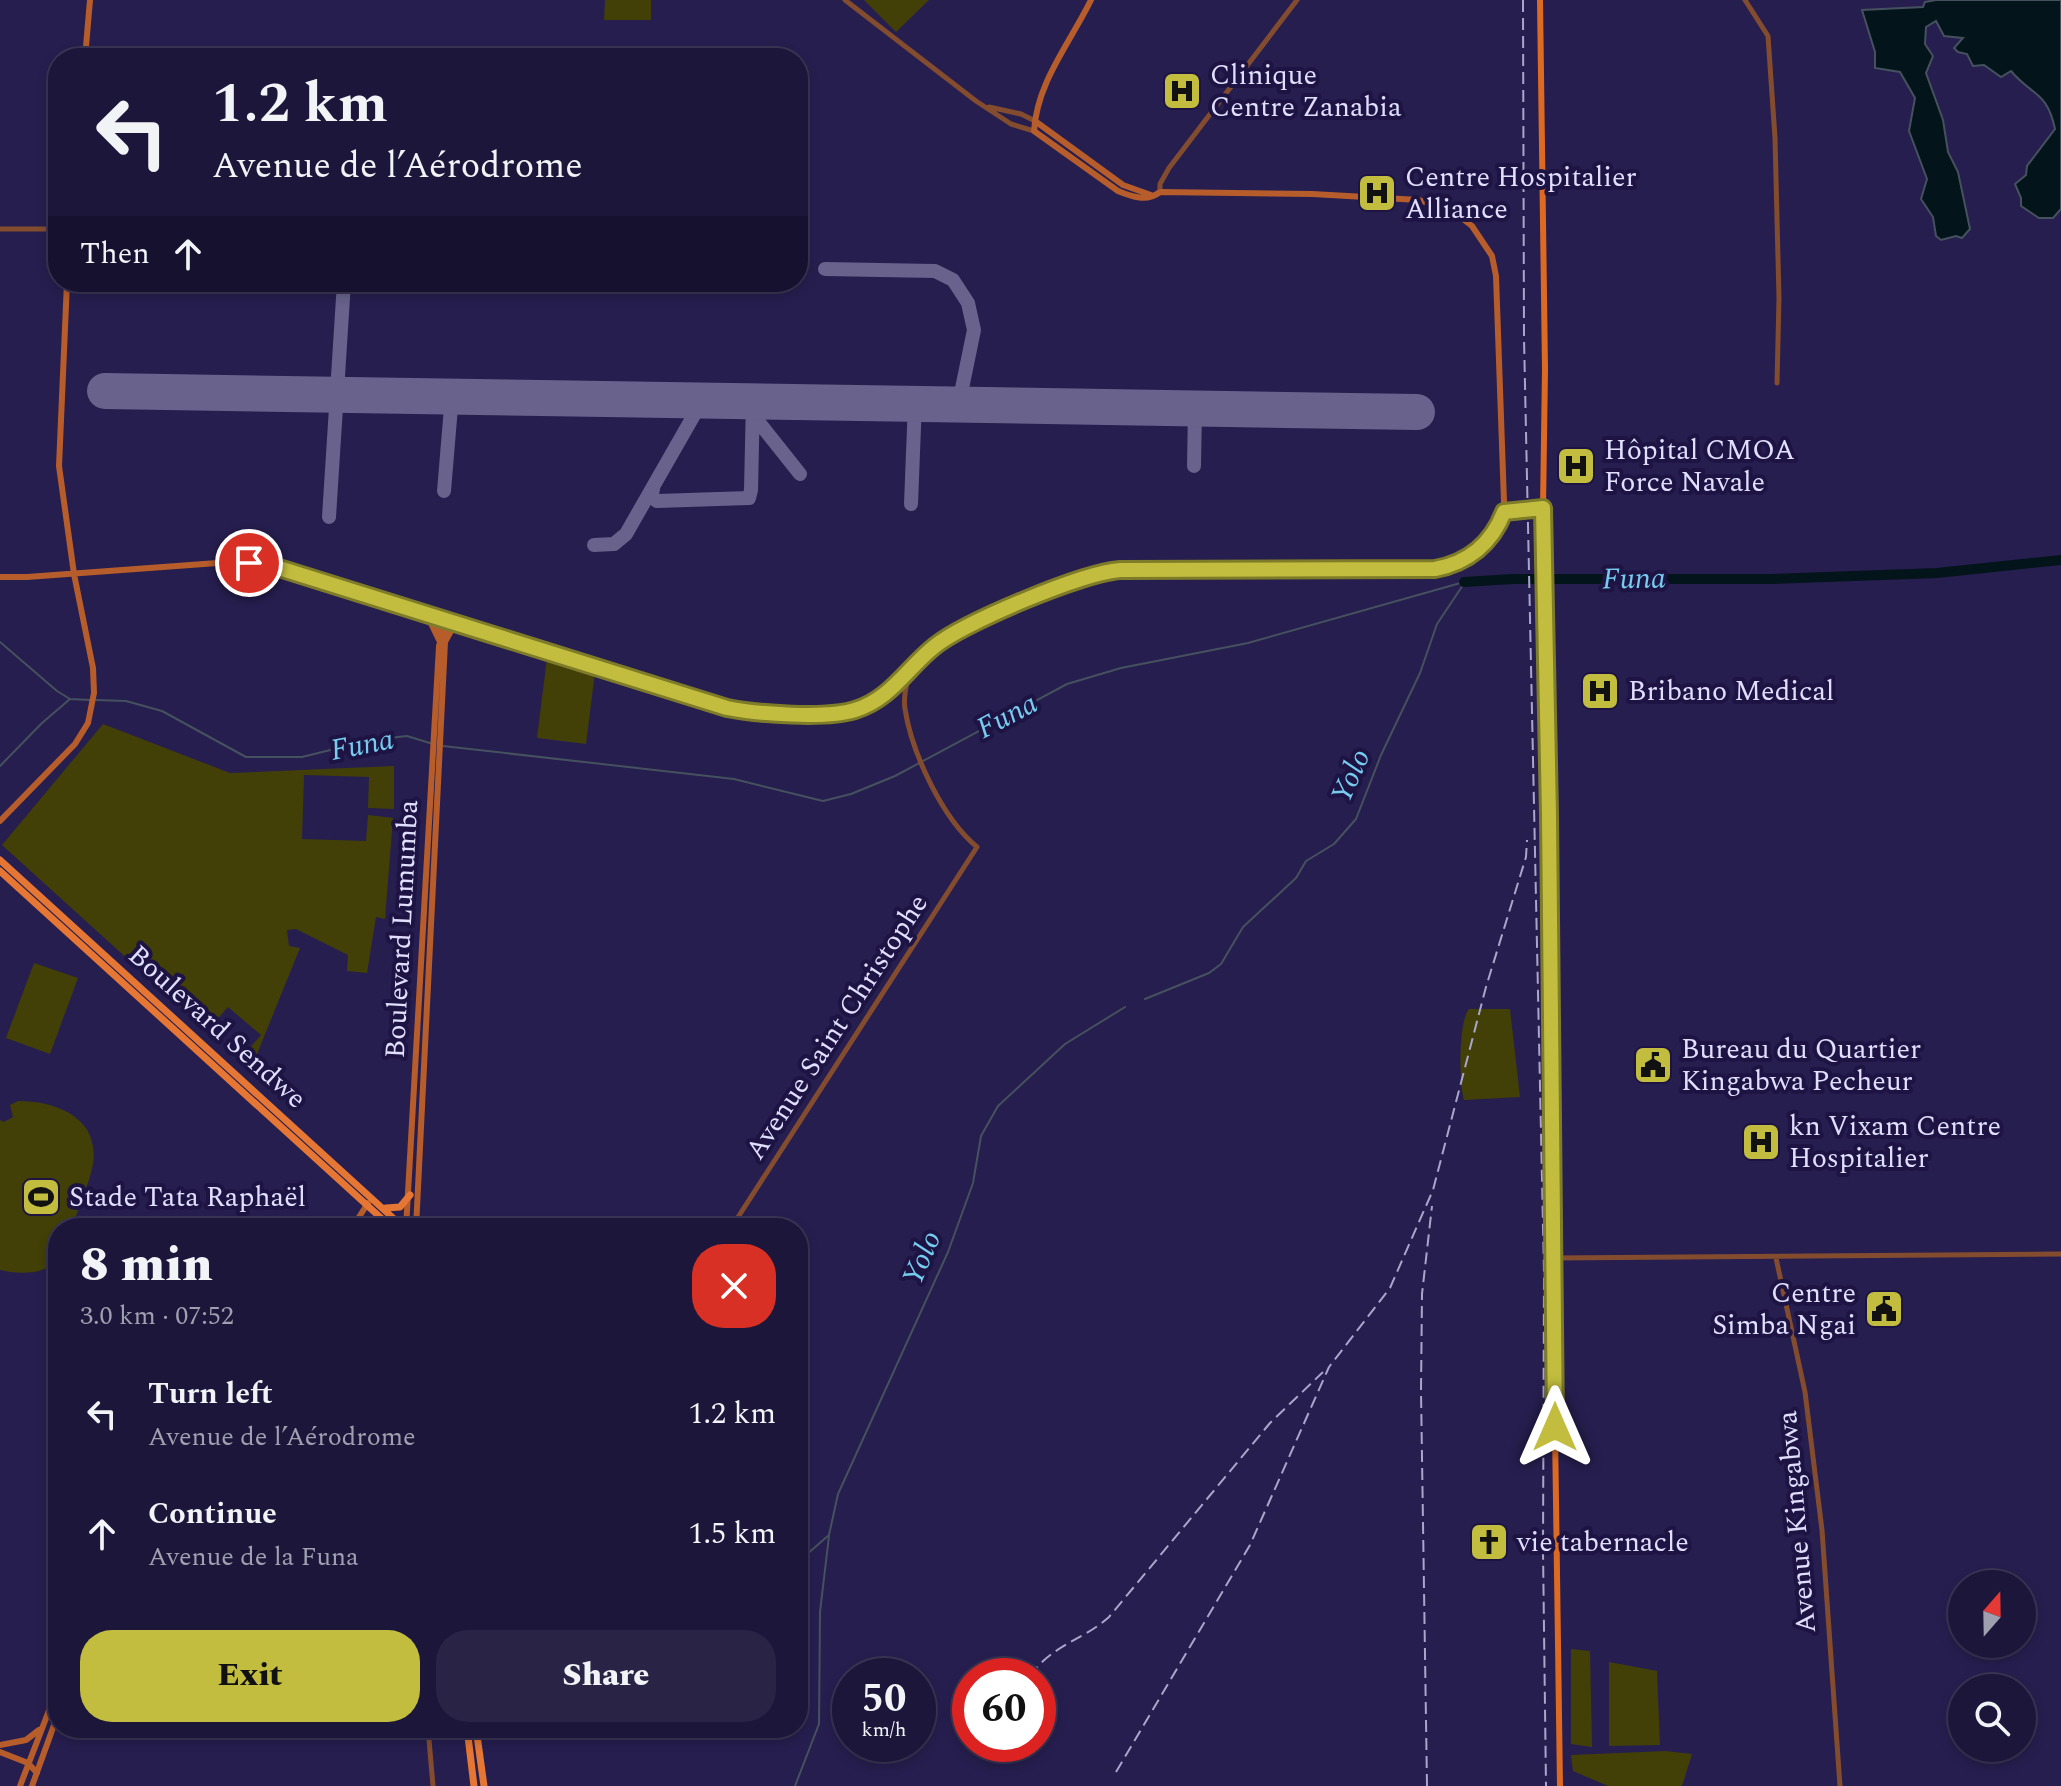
<!DOCTYPE html>
<html lang="en">
<head>
<meta charset="utf-8">
<style>
	:root { --surface:#1c163a; --page:#292345; --text:#f1f3f6; --muted:#a09faf; --line:#3a3554; --accent:#c2bd3f }
	body { margin:0; font-family:Spectral,serif; background:var(--page); color:var(--text); height:100vh; display:flex; flex-direction:column; font-size:30px; white-space:nowrap }
	* { box-sizing:border-box; margin:0 }
	p { font-size:26px; color:var(--muted) }
	.icon { flex:none; width:44px; height:44px; fill:none; stroke:currentColor; stroke-width:2; stroke-linecap:round; stroke-linejoin:round }
	.map { position:relative; flex:1; overflow:hidden }
	.panel { position:absolute; left:48px; top:1218px; width:760px; height:520px; display:flex; flex-direction:column; background:var(--surface); border-radius:32px; box-shadow:0 4px 12px #0003,0 0 0 2px var(--line) }
	.panel>* { flex:none }
	.hud { position:absolute; left:48px; top:48px; width:760px; height:244px; border-radius:32px; box-shadow:0 4px 12px #0003,0 0 0 2px var(--line); background:#1c163a; color:var(--text); overflow:hidden }
	.needle { width:52px; rotate:20deg }
	.controls { position:absolute; left:1948px; top:1570px; display:grid; gap:16px }
	.controls a { display:grid; place-items:center; width:88px; height:88px; border-radius:50%; background:var(--surface); box-shadow:0 4px 12px #0003,0 0 0 2px var(--line); font-size:40px }
	.speed { position:absolute; left:832px; top:1658px; display:flex; gap:16px; font-size:40px; font-weight:700; text-align:center }
	.speed>* { display:grid; place-content:center; width:104px; height:104px; border-radius:50%; background:var(--surface); box-shadow:0 4px 12px #0003,0 0 0 2px var(--line); line-height:1 }
	.speed small { font-size:20px; font-weight:400 }
	.speed .limit { border:12px solid #d22; background:#fff; color:#111 }
	.pin { position:absolute; display:grid; place-items:center; width:68px; height:68px; color:#fff; margin:-34px; border:4px solid #fff; border-radius:50%; box-shadow:0 2px 8px #0007 }
	.me { position:absolute; width:88px; margin:-44px; rotate:0deg; stroke-linejoin:round; filter:drop-shadow(0 0 6px #0008) }
	.turn { display:flex; align-items:center; gap:28px; height:168px; padding:0 32px; font-size:36px }
	.turn .icon { width:104px; height:104px; stroke-width:2.5 }
	.turn b { display:block; font-size:56px; line-height:68px }
	.then { display:flex; align-items:center; height:76px; padding:0 32px; background:#0003; gap:16px; font-size:30px }
	.round { display:grid; place-items:center; flex:none; width:84px; height:84px; border-radius:32px; background:var(--page) }
	.overview { display:flex; align-items:center; justify-content:space-between; height:136px; padding:0 32px }
	h1 { font-size:48px; font-weight:800; line-height:60px }
	.cta { display:flex; gap:16px; margin-top:auto; padding:16px 32px }
	.cta a { flex:1; height:92px; border-radius:32px; background:var(--accent); color:#111; font-size:32px; font-weight:800; line-height:92px; text-align:center }
	.cta a+a { background:var(--page); color:var(--text) }
	ul { padding:0; list-style:none }
	li { display:flex; align-items:center; gap:24px; height:120px; padding:0 32px }
	li div { flex:1 }
	li b { display:block; font-size:30px }
	li em { font-style:normal }
	.map>svg:first-child { display:block }
	.green { fill:#424007 }
	.water { fill:#04141b; stroke:#46515f; stroke-width:2 }
	.lines { fill:none; stroke-linecap:round; stroke-linejoin:round }
	.stream { stroke:#46515f; stroke-width:2 }
	.river { stroke:#04141b; stroke-width:10 }
	.taxiway { stroke:#68628c; stroke-width:14 }
	.runway { stroke:#68628c; stroke-width:36 }
	.tertiary { stroke:#834c2f; stroke-width:5 }
	.secondary { stroke:#b65d2b; stroke-width:6 }
	.primary { stroke:#dd6a23; stroke-width:6 }
	.trunk { stroke:#e67634; stroke-width:7 }
	.rail { stroke:#aaa6cb; stroke-width:2; stroke-dasharray:12 6; stroke-linecap:butt }
	.route-casing { stroke:#7e7b29; stroke-width:20 }
	.route { stroke:#c2bd3f; stroke-width:14 }
	.labels { text-anchor:middle; dominant-baseline:central; stroke-width:8; stroke-linejoin:round; paint-order:stroke }
	.poi-label { font-size:28px; fill:#e1dfff; stroke:#1d1443; text-anchor:start }
	.street-label { font-size:28px; fill:#e1dfff; stroke:#1d1443 }
	.water-label { font-size:30px; font-style:italic; fill:#76cbef; stroke:#1d1443 }
</style>
</head>
<body>
<div class="map">
<svg width="2061" height="1786" viewBox="0 0 2061 1786">
	<rect width="100%" height="100%" fill="#261e4e"/>
	<!-- green -->
	<path class="green" d="M 605,0 L 651,0 L 651,20 L 604,20 Z
		M 864,0 L 929,0 L 896,32 Z
		M 547,658 L 574,669 L 595,672 L 586,744 L 537,738 Z
		M 103,724 L 230,773 L 394,766 L 394,809 L 368,808 L 369,777 L 304,775 L 302,839 L 366,841 L 368,815 L 393,818 L 385,919 L 376,917 L 367,973 L 347,971 L 348,955 L 296,929 L 287,930 L 289,946 L 300,948 L 253,1064 L 242,1057 L 261,1035 L 228,1007 L 207,1031 L 2,845 Z
		M 34,963 L 78,978 L 50,1054 L 6,1038 Z
		M 1469,1009 L 1510,1009 L 1520,1097 L 1464,1100 C 1459,1083 1458,1023 1469,1009 Z
		M 18,1101 C 58,1101 103,1119 92,1169 C 87,1189 78,1209 72,1228 L 58,1228 C 58,1236 60,1247 58,1254 C 52,1277 16,1274 0,1270 L 0,1120 L 4,1122 L 13,1117 L 10,1105 Z
		M 1571,1649 L 1590,1651 L 1592,1747 L 1571,1744 Z
		M 1609,1662 L 1657,1671 L 1660,1745 L 1609,1746 Z
		M 1665,1751 L 1692,1754 L 1682,1786 L 1608,1786 L 1573,1771 L 1571,1755 Z"/>
	<!-- water -->
	<path class="water" d="M 1936,0 L 2061,0 L 2061,209 L 2053,218 L 2039,218 L 2021,206 L 2021,198 L 2015,184 L 2026,175 L 2027,166 L 2055,129 C 2047,91 2032,96 2011,71 L 2001,77 L 1984,65 L 1973,66 L 1967,54 L 1958,52 L 1954,48 L 1963,38 L 1944,36 L 1936,21 L 1926,27 L 1925,44 L 1933,56 L 1926,73 L 1943,120 L 1948,152 L 1958,172 L 1970,229 L 1962,238 L 1956,236 L 1941,240 L 1936,236 L 1933,217 L 1921,199 L 1927,179 L 1909,131 L 1915,98 L 1900,72 L 1875,68 L 1875,52 L 1862,10 L 1923,7 L 1925,2 Z"/>
	<g class="lines">
		<!-- stream -->
		<path class="stream" d="M 0,642 L 57,691 L 70,699
			M 96,700 L 126,701 L 162,711 L 246,757 L 302,757 L 371,740 L 407,736 L 433,744
			M 443,746 L 734,779 L 823,801 L 851,794 L 895,776 L 1067,684 L 1121,668 L 1248,643 L 1464,582
			M 0,766 L 42,723 L 70,699 L 90,700
			M 1145,999 L 1209,973 L 1221,964 L 1243,927 L 1296,878 L 1306,861 L 1334,844 L 1356,819 L 1381,755 L 1420,673 L 1437,624 L 1463,585
			M 798,1562 L 829,1535 L 838,1494 L 948,1252 L 973,1183 L 981,1136 L 998,1106 L 1065,1044 L 1125,1007
			M 795,1786 L 819,1724 L 820,1612 L 829,1536"/>
		<!-- river -->
		<path class="river" d="M 1464,582 L 1513,579 L 1771,579 L 1937,573 L 2061,560"/>
		<!-- taxiway -->
		<path class="taxiway" d="M 825,269 L 935,271 L 953,280 L 968,303 L 974,330 L 959,403
			M 753,415 L 800,474
			M 1194,466 L 1195,408
			M 653,489 L 651,496 L 657,501 L 749,498 L 751,490 L 753,400
			M 444,491 L 452,395
			M 911,504 L 915,402
			M 329,517 L 344,282
			M 594,545 L 614,544 L 626,534 L 694,415 L 696,399"/>
		<!-- runway -->
		<path class="runway" d="M 105,391 L 1417,412"/>
		<!-- tertiary -->
		<path class="tertiary" d="M 845,0 L 976,101 L 1011,124 L 1034,131
			M 1745,0 L 1768,36 L 1775,138 L 1779,298 L 1777,383
			M 989,107 L 1021,114 L 1035,121
			M 1160,192 L 1160,184 L 1169,168 L 1297,0
			M 0,229 L 58,229
			M 360,1216 L 363,1228
			M 731,1228 L 977,847 C 942,818 912,753 905,709 C 903,696 907,683 910,671
			M 1553,1258 L 2061,1254
			M 1776,1258 L 1805,1392 L 1822,1530 L 1840,1786
			M 428,1728 L 433,1786"/>
		<!-- secondary -->
		<path class="secondary" d="M 85,58 L 90,0
			M 1035,121 L 1123,185 L 1151,195
			M 1504,512 L 1543,508
			M 0,577 L 27,577 L 231,562 L 266,565 L 727,708 C 757,714 827,719 855,710 C 891,699 907,668 935,646 C 964,622 1083,573 1120,570 L 1435,569 C 1468,562 1503,539 1504,502 L 1496,276 L 1492,256 L 1472,226 L 1454,212 L 1419,200 L 1312,194 L 1160,192 C 1147,202 1132,197 1118,191 L 1034,131 C 1037,82 1070,43 1091,0
			M 427,615 L 439,640
			M 445,642 L 451,631 L 461,625
			M 0,821 L 75,744 L 88,723 L 94,693 L 93,668 L 74,574 L 59,466 L 67,282
			M 352,1228 L 368,1203
			M 406,1228 L 439,646 L 443,633 L 452,623
			M 416,1228 L 445,642 L 436,618
			M 0,1745 L 26,1740 L 39,1730
			M 0,1752 L 28,1763 L 37,1773
			M 20,1786 L 58,1687
			M 32,1786 L 58,1714"/>
		<!-- primary -->
		<path class="primary" d="M 1540,0 L 1545,369 L 1543,508 L 1549,815 L 1551,1146 L 1560,1786"/>
		<!-- trunk -->
		<path class="trunk" d="M 0,860 L 404,1228
			M 0,871 L 392,1228
			M 386,1208 L 400,1207 L 410,1195
			M 467,1728 L 474,1786
			M 476,1728 L 484,1786"/>
		<!-- rail -->
		<path class="rail" d="M 1523,0 L 1524,338 L 1544,1273 L 1543,1550 L 1546,1786
			M 1030,1676 C 1053,1644 1082,1641 1109,1617 L 1270,1423 L 1323,1372
			M 1116,1772 L 1250,1545 L 1329,1367 L 1390,1288 L 1433,1190 L 1486,987 L 1526,857 L 1527,840
			M 1427,1786 L 1421,1391 L 1422,1294 L 1432,1206"/>
	</g>
	<g class="lines">
		<defs>
			<path id="route" d="M 249,563 L 279,568 L 727,708 C 757,714 827,719 855,710 C 891,699 907,668 935,646 C 965,622 1082,573 1120,570 L 1435,569 C 1468,563 1492,543 1504,512 L 1543,508 L 1549,815 L 1555,1427"/>
		</defs>
		<!-- route casing -->
		<use href="#route" class="route-casing"/>
		<!-- route -->
		<use href="#route" class="route"/>
	</g>
	<!-- icons -->
	<defs>
		<symbol id="hospital-square" viewBox="-11 -11 22 22"><rect x="-9" y="-9" width="18" height="18" rx="4" fill="#c2bd3f" stroke="#1d1443"/><path d="M-5-5h3v3.5h4V-5h3V5h-3V1.5h-4V5h-3Z" fill="#111"/></symbol>
		<symbol id="civic-square" viewBox="-11 -11 22 22"><rect x="-9" y="-9" width="18" height="18" rx="4" fill="#c2bd3f" stroke="#1d1443"/><path d="M-.6-6.5H3V-4.5H.6V-3L4-1V1h2V6H-6V1h2V-1L-.6-3ZM-1.2 2.5V6h2.4V2.5Z" fill="#111"/></symbol>
		<symbol id="stadium-square" viewBox="-11 -11 22 22"><rect x="-9" y="-9" width="18" height="18" rx="4" fill="#c2bd3f" stroke="#1d1443"/><path d="M0-5a6.5 5 0 1 0 0 10a6.5 5 0 1 0 0-10ZM-3.5-1.8h7v3.6h-7Z" fill="#111"/></symbol>
		<symbol id="church-square" viewBox="-11 -11 22 22"><rect x="-9" y="-9" width="18" height="18" rx="4" fill="#c2bd3f" stroke="#1d1443"/><path d="M-1.2-6h2.4v3.5h3.3v2.4h-3.3V6h-2.4V-.1h-3.3v-2.4h3.3Z" fill="#111"/></symbol>
	</defs>
	<g fill-rule="evenodd">
		<use href="#hospital-square" x="1160" y="69" width="44" height="44"/>
		<use href="#hospital-square" x="1355" y="171" width="44" height="44"/>
		<use href="#hospital-square" x="1554" y="444" width="44" height="44"/>
		<use href="#hospital-square" x="1578" y="669" width="44" height="44"/>
		<use href="#civic-square" x="1631" y="1043" width="44" height="44"/>
		<use href="#hospital-square" x="1739" y="1120" width="44" height="44"/>
		<use href="#stadium-square" x="19" y="1175" width="44" height="44"/>
		<use href="#civic-square" x="1862" y="1287" width="44" height="44"/>
		<use href="#church-square" x="1467" y="1520" width="44" height="44"/>
	</g>
	<g class="labels">
		<!-- poi labels -->
		<g class="poi-label">
			<text x="1210" y="75">Clinique<tspan x="1210" dy="32">Centre Zanabia</tspan></text>
			<text x="1405" y="177">Centre Hospitalier<tspan x="1405" dy="32">Alliance</tspan></text>
			<text x="1604" y="450">Hôpital CMOA<tspan x="1604" dy="32">Force Navale</tspan></text>
			<text x="1628" y="691">Bribano Medical</text>
			<text x="1681" y="1049">Bureau du Quartier<tspan x="1681" dy="32">Kingabwa Pecheur</tspan></text>
			<text x="1789" y="1126">kn Vixam Centre<tspan x="1789" dy="32">Hospitalier</tspan></text>
			<text x="69" y="1197">Stade Tata Raphaël</text>
			<text x="1856" y="1293" text-anchor="end">Centre<tspan x="1856" dy="32">Simba Ngai</tspan></text>
			<text x="1517" y="1542">vie tabernacle</text>
		</g>
		<!-- street labels -->
		<g class="street-label">
			<text transform="translate(402 929) rotate(-87)">Boulevard Lumumba</text>
			<text transform="translate(217 1027) rotate(42)">Boulevard Sendwe</text>
			<text transform="translate(837 1027) rotate(-57)">Avenue Saint Christophe</text>
			<text transform="translate(1797 1522) rotate(-95)">Avenue Kingabwa</text>
		</g>
		<!-- water labels -->
		<g class="water-label">
			<text transform="translate(1634 579) rotate(-1)">Funa</text>
			<text transform="translate(1007 716) rotate(-28)">Funa</text>
			<text transform="translate(362 745) rotate(-11)">Funa</text>
			<text transform="translate(1351 776) rotate(-66)">Yolo</text>
			<text transform="translate(922 1258) rotate(-67)">Yolo</text>
		</g>
	</g>
</svg>
<div class="controls">
<a><svg class="needle" viewBox="-14 -14 28 28"><path d="M0-13l5 13h-10z" fill="#e53935"/><path d="M0 13l5-13h-10z" fill="#a09faf"/></svg></a>
<a><svg class="icon" aria-label="search" viewBox="0 0 24 24"><circle cx="10" cy="10" r="6"/><path d="M15 15l6 6"/></svg></a>
</div>
<div class="speed"><div>50<small>km/h</small></div><div class="limit">60</div></div>
<div class="pin" style="left:249px;top:563px;background:#d93025"><svg class="icon" aria-label="arrive" viewBox="0 0 24 24"><path d="M6 21V4h12l-3 4 3 4H6"/></svg></div>
<svg class="me" style="left:1555px;top:1427px" viewBox="-20 -20 40 40"><path d="M0-17L14 15 0 8-14 15z" fill="#c2bd3f" stroke="#fff" stroke-width="4"/></svg>
<div class="hud">
<div class="turn"><svg class="icon" aria-label="left" viewBox="0 0 24 24"><path d="M17 20v-9H6M10 6l-5 5 5 5"/></svg><div><b>1.2 km</b>Avenue de l’Aérodrome</div></div>
<div class="then">Then<svg class="icon" aria-label="ahead" viewBox="0 0 24 24"><path d="M12 20V5M6 11l6-6 6 6"/></svg></div>
</div>
<section class="panel">
<div class="overview"><div><h1>8 min</h1><p>3.0 km · 07:52</p></div><a class="round" style="background:#d93025;color:#fff"><svg class="icon" aria-label="close" viewBox="0 0 24 24"><path d="M6 6l12 12M18 6L6 18"/></svg></a></div>
<ul>
<li><svg class="icon" aria-label="left" viewBox="0 0 24 24"><path d="M17 20v-9H6M10 6l-5 5 5 5"/></svg><div><b>Turn left</b><p>Avenue de l’Aérodrome</p></div><em>1.2 km</em></li>
<li><svg class="icon" aria-label="ahead" viewBox="0 0 24 24"><path d="M12 20V5M6 11l6-6 6 6"/></svg><div><b>Continue</b><p>Avenue de la Funa</p></div><em>1.5 km</em></li>
</ul>
<div class="cta"><a>Exit</a><a>Share</a></div>
</section>
</div>
</body>
</html>
